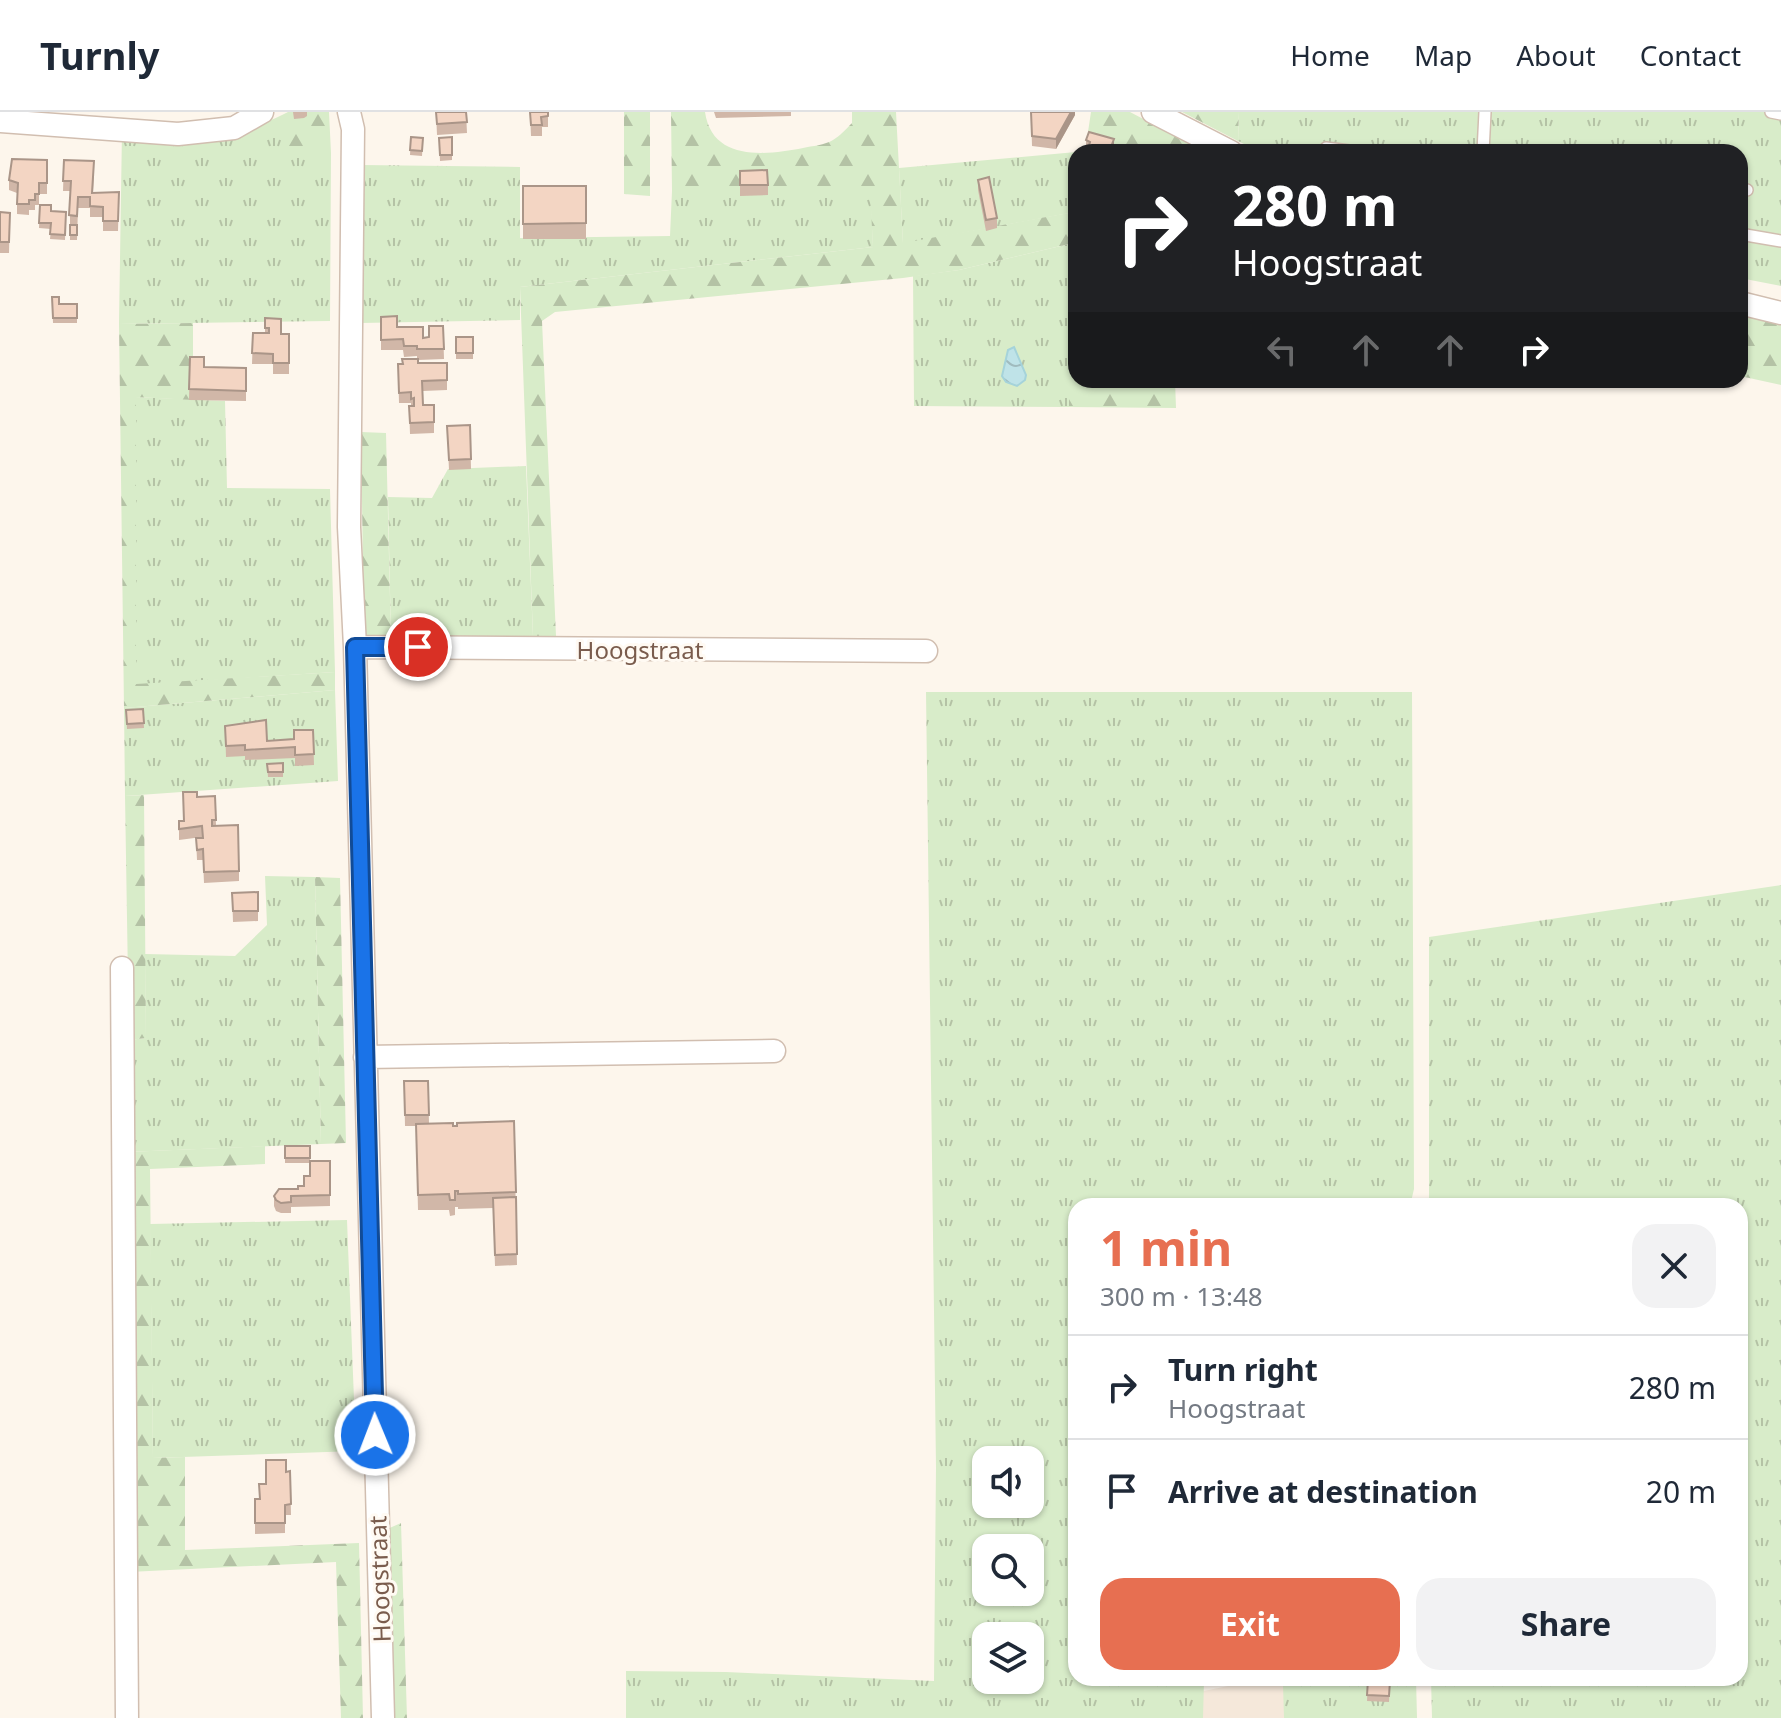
<!DOCTYPE html>
<html lang="en">
<head>
<meta charset="utf-8">
<style>
	:root { --surface:#fff; --page:#f2f2f3; --text:#1f2937; --muted:#747a83; --line:#e0e1e3; --accent:#e76f51 }
	body { margin:0; font-family:"Noto Sans",sans-serif; background:var(--page); color:var(--text); height:100vh; display:flex; flex-direction:column; font-size:30px; white-space:nowrap }
	* { box-sizing:border-box; margin:0 }
	p { font-size:26px; color:var(--muted) }
	.icon { flex:none; width:44px; height:44px; fill:none; stroke:currentColor; stroke-width:2; stroke-linecap:round; stroke-linejoin:round }
	.map { position:relative; flex:1; overflow:hidden }
	.details { position:absolute; left:1068px; top:1086px; width:680px; height:488px; display:flex; flex-direction:column; background:var(--surface); border-radius:24px; box-shadow:0 2px 6px #0004 }
	.details>* { flex:none }
	.guide { position:absolute; left:1068px; top:32px; width:680px; height:244px; border-radius:24px; box-shadow:0 2px 6px #0004; background:#202124; color:#fff; overflow:hidden }
	.fabs { position:absolute; left:972px; top:1334px; display:grid; gap:16px }
	.fabs a { display:grid; place-items:center; width:72px; height:72px; border-radius:16px; background:var(--surface); box-shadow:0 2px 6px #0004; font-size:40px }
	.pin { position:absolute; display:grid; place-items:center; width:68px; height:68px; color:#fff; margin:-34px; border:4px solid #fff; border-radius:50%; box-shadow:0 2px 8px #0007 }
	.me { position:absolute; width:88px; margin:-44px; rotate:359deg; stroke-linejoin:round; filter:drop-shadow(0 0 6px #0008) }
	.turn { display:flex; align-items:center; gap:28px; height:168px; padding:0 32px; font-size:36px }
	.turn .icon { width:104px; height:104px; stroke-width:2.5 }
	.turn b { display:block; font-size:56px; line-height:68px }
	.lanes { display:flex; align-items:center; height:76px; padding:0 32px; background:#0003; justify-content:center; gap:40px; direction:ltr }
	.lanes .off { opacity:.35 }
	.round { display:grid; place-items:center; flex:none; width:84px; height:84px; border-radius:24px; background:var(--page) }
	.summary { display:flex; align-items:center; justify-content:space-between; height:136px; padding:0 32px }
	h1 { font-size:48px; font-weight:700; line-height:60px; color:var(--accent) }
	.cta { display:flex; gap:16px; margin-top:auto; padding:16px 32px }
	.cta a { flex:1; height:92px; border-radius:24px; background:var(--accent); color:#fff; font-size:32px; font-weight:700; line-height:92px; text-align:center }
	.cta a+a { background:var(--page); color:var(--text) }
	ul { padding:0; list-style:none }
	li { display:flex; align-items:center; gap:24px; height:104px; padding:0 32px; border-top:2px solid var(--line) }
	li div { flex:1 }
	li b { display:block; font-size:30px }
	li em { font-style:normal }
	header { display:flex; align-items:center; gap:48px; box-sizing:border-box; height:112px; padding:0 40px; background:var(--surface); border-bottom:2px solid var(--line) }
	header strong { font-size:38px }
	nav { display:flex; gap:44px; margin-inline-start:auto; font-size:28px }
	.map>svg:first-child { display:block }
	.residential { fill:#f5e8da }
	.grass { fill:url(#grass-tufts); fill-rule:evenodd }
	.forest { fill:url(#forest-firs) }
	.water { fill:url(#water-waves); stroke:#a5d3da; stroke-width:2 }
	.lines { fill:none; stroke-linecap:round; stroke-linejoin:round }
	.lane-casing { stroke:#d1beb0; stroke-width:14 }
	.street-casing { stroke:#d1beb0; stroke-width:25 }
	.lane { stroke:#fff; stroke-width:11 }
	.street { stroke:#fff; stroke-width:22 }
	.wall { fill:#d1b7a8 }
	.shaded-wall { fill:#aa9588 }
	.building { fill:#f3d5c3; stroke:#aa9588; stroke-width:2 }
	.route-casing { stroke:#114b97; stroke-width:20 }
	.route { stroke:#1a73e8; stroke-width:14 }
	.labels { text-anchor:middle; dominant-baseline:central; stroke-width:6; stroke-linejoin:round; paint-order:stroke }
	.street-label { font-size:24px; fill:#7a5c4d; stroke:#fffaf3 }
</style>
</head>
<body>
<header>
<strong>Turnly</strong>
<nav><a>Home</a><a>Map</a><a>About</a><a>Contact</a></nav>
</header>
<div class="map">
<svg width="1781" height="1606" viewBox="0 0 1781 1606">
	<defs>
		<pattern id="grass-tufts" width="24" height="20" patternUnits="userSpaceOnUse" patternTransform="scale(2)"><rect width="24" height="20" fill="#d8ecc9"/><path d="M3 7l-1-3M5 7V3M7 7l1-3M15 17l-1-3M17 17v-4M19 17l1-3" fill="none" stroke="#b4c2a5"/></pattern>
		<pattern id="forest-firs" width="22" height="20" patternUnits="userSpaceOnUse" patternTransform="scale(2)"><rect width="22" height="20" fill="#d8ecc9"/><path d="M5 1l3.5 6h-7zM16 11l3.5 6h-7z" fill="#b4c2a5"/></pattern>
		<pattern id="water-waves" width="16" height="10" patternUnits="userSpaceOnUse" patternTransform="scale(2)"><rect width="16" height="10" fill="#bfe3e8"/><path d="M0 5q4-4 8 0t8 0" fill="none" stroke="#a0bbbe"/></pattern>
	</defs>
	<rect width="100%" height="100%" fill="#fdf6ec"/>
	<!-- residential -->
	<path class="residential" d="M 1267,1566 L 1299,1566 L 1296,1606 L 1202,1606 L 1199,1580 Z"/>
	<!-- grass -->
	<path class="grass" d="M 1239,0 L 1781,0 L 1781,174 L 1740,166 L 1740,40 L 1260,40 L 1238,29 Z
		M 282,3 L 283,41 L 331,41 L 330,209 L 119,212 L 122,18 C 174,18 234,27 282,3 Z
		M 1076,40 L 1075,100 L 903,132 L 899,56 Z
		M 362,53 L 520,55 L 520,126 L 670,124 L 672,79 L 871,79 L 873,135 L 520,175 L 520,208 L 361,211 Z
		M 1069,132 L 1069,295 L 914,294 L 913,164 L 959,158 Z
		M 136,285 L 225,289 L 227,376 L 330,377 L 335,560 L 136,573 Z
		M 526,354 L 533,524 L 391,527 L 388,385 L 432,386 L 448,357 Z
		M 335,578 L 338,669 L 125,684 L 124,596 Z
		M 926,580 L 1412,580 L 1414,1077 L 1410,1094 L 1076,1094 L 1076,1566 L 1416,1566 L 1417,1606 L 1284,1606 L 1283,1573 L 1204,1569 L 1203,1606 L 626,1606 L 626,1559 L 726,1560 L 934,1569 L 936,1355 ZM 986,1348 L 1030,1348 L 1030,1392 L 986,1392 ZM 986,1436 L 1030,1436 L 1030,1480 L 986,1480 ZM 986,1524 L 1030,1524 L 1030,1568 L 986,1568 Z
		M 265,764 L 315,765 L 321,1032 L 126,1040 L 129,928 L 146,926 L 145,842 L 235,844 L 267,813 Z
		M 1781,773 L 1781,1606 L 1432,1606 L 1431,1566 L 1740,1566 L 1740,1094 L 1429,1094 L 1429,825 Z
		M 347,1108 L 356,1339 L 153,1346 L 150,1112 Z"/>
	<!-- forest -->
	<path class="forest" d="M 288,0 L 329,0 L 331,41 L 282,41 L 282,3 Z
		M 624,0 L 650,0 L 650,84 L 624,82 Z
		M 671,0 L 705,0 C 712,50 767,43 803,36 C 812,34 825,33 833,28 C 840,24 846,17 852,11 L 852,0 L 896,0 L 903,131 L 1074,100 L 1076,92 L 1076,268 L 1175,268 L 1176,296 L 1069,295 L 1069,132 L 959,158 L 903,166 L 555,200 L 542,209 L 556,524 L 533,524 L 520,175 L 873,135 L 870,79 L 672,79 Z
		M 1091,0 L 1130,0 L 1206,40 L 1085,40 Z
		M 1182,0 L 1239,0 L 1238,29 Z
		M 1740,198 L 1781,208 L 1781,273 L 1740,264 Z
		M 193,211 L 193,288 L 136,285 L 136,572 L 335,560 L 335,578 L 124,596 L 119,212 Z
		M 361,320 L 386,321 L 391,527 L 364,527 Z
		M 144,683 L 146,926 L 129,928 L 125,684 Z
		M 315,765 L 340,766 L 346,1031 L 321,1032 Z
		M 265,1034 L 265,1052 L 150,1057 L 153,1346 L 185,1345 L 185,1438 L 359,1431 L 363,1606 L 341,1606 L 336,1450 L 129,1460 L 126,1040 Z
		M 401,1411 L 407,1606 L 390,1606 L 385,1418 Z"/>
	<!-- water -->
	<path class="water" d="M 1014,235 L 1026,263 L 1025,268 L 1017,274 L 1006,270 L 1002,264 L 1008,238 Z"/>
	<g class="lines">
		<defs>
			<path id="lane" d="M 1771,0 L 1781,2
				M 1326,36 L 1357,40
				M 1483,40 L 1485,0
				M 1740,77 L 1747,78
				M 1740,122 L 1781,129"/>
			<path id="street" d="M 349,0 L 353,17 L 349,415 L 355,535 L 383,1606
				M 1153,0 L 1231,40
				M 0,9 L 178,22 L 234,16 L 262,0
				M 1740,191 L 1781,201
				M 355,535 L 926,539
				M 122,856 L 127,1606
				M 365,945 L 774,939"/>
		</defs>
		<!-- lane casing -->
		<use href="#lane" class="lane-casing"/>
		<!-- street casing -->
		<use href="#street" class="street-casing"/>
		<!-- lane -->
		<use href="#lane" class="lane"/>
		<!-- street -->
		<use href="#street" class="street"/>
	</g>
	<!-- wall -->
	<path class="wall" d="M 293,0 L 307,0 L 307,4 L 304,6 L 294,7 Z
		M 436,0 L 466,0 L 467,21 L 437,23 Z
		M 530,0 L 548,0 L 548,15 L 542,15 L 542,24 L 531,24 Z
		M 714,0 L 791,0 L 791,4 L 716,6 Z
		M 1031,0 L 1075,0 L 1075,3 L 1056,37 L 1032,34 Z
		M 411,25 L 423,26 L 422,44 L 410,43 Z
		M 452,25 L 452,48 L 440,49 L 439,26 Z
		M 1086,28 L 1114,38 L 1113,40 L 1088,40 L 1086,39 Z
		M 47,48 L 47,82 L 39,82 L 39,93 L 35,93 L 35,98 L 29,98 L 29,103 L 17,102 L 17,81 L 9,78 L 9,68 Z
		M 64,48 L 94,59 L 93,81 L 119,80 L 118,119 L 103,119 L 103,105 L 90,105 L 90,96 L 78,96 L 77,128 L 70,128 L 70,79 L 63,79 Z
		M 740,59 L 768,73 L 768,83 L 740,84 Z
		M 978,68 L 997,106 L 997,116 L 986,119 L 978,78 Z
		M 523,74 L 586,74 L 586,127 L 523,127 Z
		M 40,93 L 51,99 L 66,100 L 65,128 L 50,127 L 51,117 L 39,116 Z
		M 0,100 L 10,101 L 9,141 L 0,141 Z
		M 52,185 L 77,206 L 77,211 L 53,211 Z
		M 381,205 L 397,215 L 423,226 L 429,225 L 443,214 L 444,247 L 418,248 L 418,251 L 447,251 L 447,278 L 423,279 L 423,293 L 434,310 L 434,321 L 410,322 L 409,294 L 411,294 L 411,291 L 399,291 L 398,252 L 403,252 L 417,247 L 417,244 L 404,245 L 403,238 L 381,238 Z
		M 265,206 L 281,222 L 289,222 L 289,262 L 273,262 L 273,252 L 252,252 L 253,221 L 265,221 Z
		M 456,225 L 473,225 L 473,247 L 456,247 Z
		M 190,245 L 204,255 L 246,256 L 246,289 L 189,288 Z
		M 470,313 L 471,357 L 449,358 L 447,314 Z
		M 143,597 L 144,616 L 127,617 L 126,598 Z
		M 225,614 L 267,629 L 294,627 L 313,618 L 314,653 L 295,654 L 295,646 L 245,648 L 245,644 L 226,645 Z
		M 283,651 L 283,665 L 268,665 L 267,652 Z
		M 215,684 L 216,713 L 239,759 L 239,769 L 204,771 L 203,748 L 197,748 L 196,726 L 202,725 L 179,728 L 179,709 L 184,709 L 197,685 Z
		M 258,780 L 258,809 L 233,810 L 232,781 Z
		M 404,969 L 428,969 L 429,1012 L 453,1014 L 514,1009 L 517,1153 L 495,1154 L 493,1096 L 458,1097 L 458,1095 L 455,1095 L 455,1103 L 450,1104 L 449,1098 L 418,1098 L 416,1014 L 405,1014 Z
		M 285,1034 L 310,1034 L 310,1049 L 330,1049 L 330,1094 L 291,1095 L 291,1101 L 281,1101 L 276,1099 L 274,1094 L 274,1084 L 298,1077 L 304,1074 L 310,1064 L 310,1051 L 285,1051 Z
		M 290,1359 L 291,1403 L 285,1403 L 285,1421 L 255,1422 L 255,1387 L 259,1387 L 266,1372 L 286,1360 Z
		M 1368,1568 L 1390,1569 L 1389,1590 L 1367,1589 Z"/>
	<!-- shaded-wall -->
	<path class="shaded-wall" d="M 1071,0 L 1075,0 L 1075,3 L 1056,37 L 1056,27 Z
		M 1114,27 L 1114,38 L 1113,40 L 1109,40 Z"/>
	<!-- building -->
	<path class="building" d="M 436,0 L 466,0 L 467,10 L 437,12 Z
		M 530,0 L 548,0 L 548,4 L 541,5 L 542,13 L 531,13 Z
		M 1031,0 L 1071,0 L 1056,27 L 1032,24 Z
		M 1089,20 L 1114,27 L 1109,40 L 1097,40 L 1088,37 L 1090,30 L 1086,28 Z
		M 411,25 L 423,26 L 422,39 L 410,38 Z
		M 452,25 L 452,43 L 440,43 L 439,26 Z
		M 12,47 L 47,48 L 47,71 L 39,71 L 39,82 L 35,82 L 35,88 L 29,88 L 29,92 L 17,92 L 18,71 L 9,68 Z
		M 64,48 L 94,49 L 92,81 L 119,80 L 118,109 L 103,109 L 103,95 L 90,94 L 90,85 L 78,85 L 77,104 L 69,103 L 71,69 L 63,69 Z
		M 767,58 L 768,73 L 740,73 L 740,59 Z
		M 989,65 L 997,106 L 986,108 L 978,68 Z
		M 523,74 L 586,74 L 586,111 L 523,112 Z
		M 40,93 L 51,93 L 51,99 L 66,100 L 65,123 L 50,122 L 51,111 L 39,111 Z
		M 0,100 L 10,101 L 9,130 L 0,130 Z
		M 70,113 L 77,113 L 77,123 L 70,123 Z
		M 52,185 L 59,185 L 59,192 L 77,192 L 77,206 L 53,206 Z
		M 397,204 L 397,215 L 423,215 L 423,226 L 429,225 L 429,214 L 443,214 L 444,237 L 417,237 L 417,234 L 404,234 L 403,227 L 381,228 L 381,205 Z
		M 265,206 L 281,207 L 281,222 L 289,222 L 289,251 L 273,251 L 273,242 L 252,241 L 253,221 L 269,221 L 269,216 L 265,216 Z
		M 456,225 L 473,225 L 473,241 L 456,241 Z
		M 190,245 L 204,245 L 204,255 L 246,256 L 246,279 L 189,277 Z
		M 402,247 L 418,247 L 418,251 L 447,251 L 447,268 L 422,269 L 423,293 L 434,293 L 434,310 L 410,311 L 409,294 L 414,294 L 414,286 L 411,287 L 411,280 L 399,281 L 398,252 L 403,252 Z
		M 470,313 L 471,347 L 449,348 L 447,314 Z
		M 143,597 L 144,611 L 127,612 L 126,598 Z
		M 266,608 L 267,629 L 294,627 L 294,618 L 313,618 L 314,642 L 295,643 L 295,635 L 245,638 L 245,633 L 226,634 L 225,614 Z
		M 283,651 L 283,660 L 268,660 L 267,652 Z
		M 183,680 L 197,680 L 197,685 L 215,684 L 216,708 L 212,708 L 212,714 L 238,713 L 239,759 L 204,760 L 203,737 L 197,738 L 196,726 L 203,726 L 202,714 L 179,717 L 179,709 L 184,709 Z
		M 258,780 L 258,799 L 233,799 L 232,781 Z
		M 404,969 L 428,969 L 429,1003 L 405,1003 Z
		M 514,1009 L 516,1080 L 458,1082 L 458,1079 L 455,1079 L 455,1088 L 450,1088 L 449,1082 L 418,1083 L 416,1012 L 453,1011 L 453,1014 L 457,1014 L 457,1011 Z
		M 285,1034 L 310,1034 L 310,1046 L 285,1046 Z
		M 310,1049 L 330,1049 L 330,1083 L 291,1084 L 291,1090 L 281,1091 L 276,1088 L 274,1084 L 279,1077 L 298,1077 L 298,1074 L 304,1074 L 304,1064 L 310,1064 Z
		M 516,1085 L 517,1142 L 495,1143 L 493,1086 Z
		M 266,1348 L 286,1348 L 286,1360 L 290,1359 L 291,1392 L 285,1393 L 285,1411 L 255,1411 L 255,1387 L 260,1387 L 259,1372 L 266,1372 Z
		M 1368,1568 L 1390,1569 L 1389,1584 L 1367,1583 Z"/>
	<g class="lines">
		<defs>
			<path id="route" d="M 375,1323 L 355,535 L 418,535"/>
		</defs>
		<!-- route casing -->
		<use href="#route" class="route-casing"/>
		<!-- route -->
		<use href="#route" class="route"/>
	</g>
	<g class="labels">
		<!-- street labels -->
		<g class="street-label">
			<text x="640" y="537">Hoogstraat</text>
			<text transform="translate(379 1467) rotate(-92)">Hoogstraat</text>
		</g>
	</g>
</svg>
<div class="fabs">
<a><svg class="icon" aria-label="sound" viewBox="0 0 24 24"><path d="M4 9h4l5-4v14l-5-4H4zM17 9q2 3 0 6"/></svg></a>
<a><svg class="icon" aria-label="search" viewBox="0 0 24 24"><circle cx="10" cy="10" r="6"/><path d="M15 15l6 6"/></svg></a>
<a><svg class="icon" aria-label="layers" viewBox="0 0 24 24"><path d="M12 4l9 5-9 5-9-5zM3 14l9 5 9-5"/></svg></a>
</div>
<div class="pin" style="left:418px;top:535px;background:#d93025"><svg class="icon" aria-label="arrive" viewBox="0 0 24 24"><path d="M6 21V4h12l-3 4 3 4H6"/></svg></div>
<svg class="me" style="left:375px;top:1323px" viewBox="-20 -20 40 40"><circle r="17" fill="#1a73e8" stroke="#fff" stroke-width="3"/><path d="M0-11L8 9 0 5-8 9z" fill="#fff"/></svg>
<div class="guide">
<div class="turn"><svg class="icon" aria-label="right" viewBox="0 0 24 24"><path d="M7 20v-9h11M14 6l5 5-5 5"/></svg><div><b>280 m</b>Hoogstraat</div></div>
<div class="lanes"><svg class="icon off" aria-label="left" viewBox="0 0 24 24"><path d="M17 20v-9H6M10 6l-5 5 5 5"/></svg><svg class="icon off" aria-label="ahead" viewBox="0 0 24 24"><path d="M12 20V5M6 11l6-6 6 6"/></svg><svg class="icon off" aria-label="ahead" viewBox="0 0 24 24"><path d="M12 20V5M6 11l6-6 6 6"/></svg><svg class="icon" aria-label="right" viewBox="0 0 24 24"><path d="M7 20v-9h11M14 6l5 5-5 5"/></svg></div>
</div>
<section class="details">
<div class="summary"><div><h1>1 min</h1><p>300 m · 13:48</p></div><a class="round"><svg class="icon" aria-label="close" viewBox="0 0 24 24"><path d="M6 6l12 12M18 6L6 18"/></svg></a></div>
<ul>
<li><svg class="icon" aria-label="right" viewBox="0 0 24 24"><path d="M7 20v-9h11M14 6l5 5-5 5"/></svg><div><b>Turn right</b><p>Hoogstraat</p></div><em>280 m</em></li>
<li><svg class="icon" aria-label="arrive" viewBox="0 0 24 24"><path d="M6 21V4h12l-3 4 3 4H6"/></svg><div><b>Arrive at destination</b></div><em>20 m</em></li>
</ul>
<div class="cta"><a>Exit</a><a>Share</a></div>
</section>
</div>
</body>
</html>
